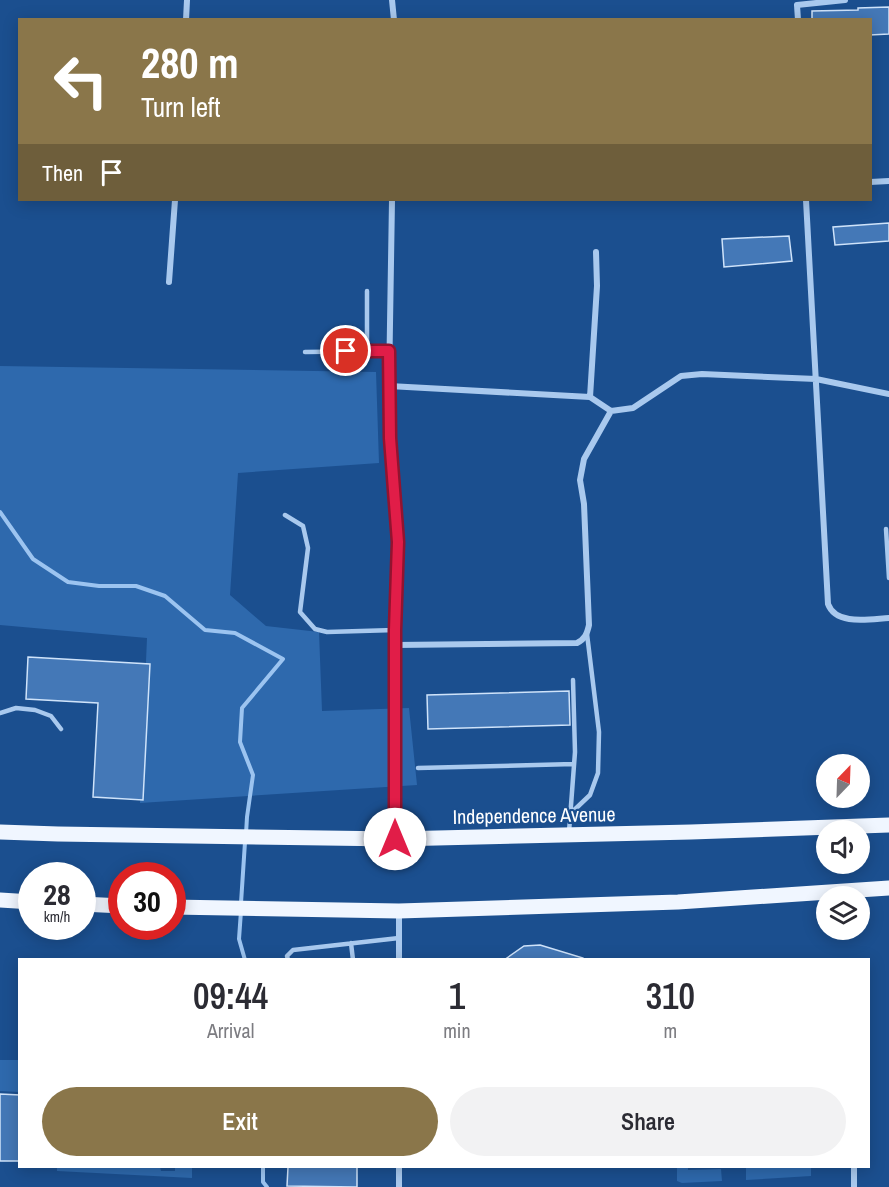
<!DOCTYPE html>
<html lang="en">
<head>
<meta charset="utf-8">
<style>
	:root { --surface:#fff; --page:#f2f2f3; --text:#2b2b33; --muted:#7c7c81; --accent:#8a764a }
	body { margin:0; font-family:"Archivo Narrow",sans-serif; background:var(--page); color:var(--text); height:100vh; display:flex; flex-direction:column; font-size:22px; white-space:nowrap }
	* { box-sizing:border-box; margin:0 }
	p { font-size:20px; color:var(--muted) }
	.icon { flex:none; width:33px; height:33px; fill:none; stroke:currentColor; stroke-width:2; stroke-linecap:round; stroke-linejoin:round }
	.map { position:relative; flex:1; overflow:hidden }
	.side { position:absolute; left:18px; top:958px; width:852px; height:210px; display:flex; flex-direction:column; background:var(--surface); border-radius:0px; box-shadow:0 3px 15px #0003 }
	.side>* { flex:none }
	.hud { position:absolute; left:18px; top:18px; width:854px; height:183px; border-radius:0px; box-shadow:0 3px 15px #0003; background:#8a764a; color:#fff; overflow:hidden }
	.needle { width:39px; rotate:23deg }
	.controls { position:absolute; left:816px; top:754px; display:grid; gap:12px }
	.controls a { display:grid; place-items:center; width:54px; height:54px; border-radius:50%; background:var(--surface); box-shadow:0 3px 15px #0003; font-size:30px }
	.speed { position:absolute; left:18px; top:862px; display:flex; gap:12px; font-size:30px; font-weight:700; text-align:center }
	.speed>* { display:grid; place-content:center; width:78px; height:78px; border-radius:50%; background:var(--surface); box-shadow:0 3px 15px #0003; line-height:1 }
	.speed small { font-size:15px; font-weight:400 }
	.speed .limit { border:9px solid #d22; background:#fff; color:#111 }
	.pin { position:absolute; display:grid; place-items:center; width:51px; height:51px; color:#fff; margin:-26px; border:3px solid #fff; border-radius:50%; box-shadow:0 2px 6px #0007 }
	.me { position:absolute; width:66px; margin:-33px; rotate:0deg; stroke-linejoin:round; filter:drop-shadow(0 0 4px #0008) }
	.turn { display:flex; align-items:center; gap:21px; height:126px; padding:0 24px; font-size:27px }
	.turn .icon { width:78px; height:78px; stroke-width:2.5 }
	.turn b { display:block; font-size:42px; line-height:51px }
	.then { display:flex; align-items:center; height:57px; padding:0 24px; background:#0003; gap:12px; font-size:22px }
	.eta { display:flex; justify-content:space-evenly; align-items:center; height:102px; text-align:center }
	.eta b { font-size:36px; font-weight:600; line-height:42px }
	.action { display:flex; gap:12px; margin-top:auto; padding:12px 24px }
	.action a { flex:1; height:69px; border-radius:36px; background:var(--accent); color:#fff; font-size:24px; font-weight:600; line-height:69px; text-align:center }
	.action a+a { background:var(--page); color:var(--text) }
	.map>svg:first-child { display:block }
	.green { fill:#2e69ad }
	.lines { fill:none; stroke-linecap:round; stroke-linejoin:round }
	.stream { stroke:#9cc4f0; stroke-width:4 }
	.building { fill:#4478b7; stroke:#cfe3fa; stroke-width:1.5 }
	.lane { stroke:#a9c9ee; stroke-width:4.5 }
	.street { stroke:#a9c9ee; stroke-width:6 }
	.primary { stroke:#f0f6ff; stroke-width:15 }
	.route-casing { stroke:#92132f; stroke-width:15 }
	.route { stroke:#e11d48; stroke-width:10 }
	.labels { text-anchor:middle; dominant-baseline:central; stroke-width:4.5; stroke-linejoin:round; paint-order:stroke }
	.street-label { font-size:20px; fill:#fff; stroke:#1b4f8f }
</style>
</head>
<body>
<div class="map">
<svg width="889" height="1187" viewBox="0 0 889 1187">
	<rect width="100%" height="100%" fill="#1b4f8f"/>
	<!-- green -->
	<path class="green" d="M 0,366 L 376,372 L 379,463 L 238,473 L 230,595 L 266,626 L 319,632 L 322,711 L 409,708 L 417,785 L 140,803 L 147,638 L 0,625 Z
		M 0,1060 L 19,1060 L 19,1092 L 0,1091 Z
		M 57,1167 L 160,1167 L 161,1171 L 175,1171 L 175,1167 L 192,1167 L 192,1178 L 57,1171 Z
		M 677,1167 L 688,1167 L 688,1170 L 721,1169 L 722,1181 L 682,1183 L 677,1181 Z
		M 746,1167 L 811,1167 L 811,1176 L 746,1180 Z"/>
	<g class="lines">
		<!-- stream -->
		<path class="stream" d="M 0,512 L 33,559 L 68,582 L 99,586 L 136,586 L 165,596 L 205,630 L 235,633 L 283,659 L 242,708 L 240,742 L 253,775 L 247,817 L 246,834
			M 241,903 L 245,842
			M 241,911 L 239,939 L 245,960
			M 263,1167 L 263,1182 L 267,1187"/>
	</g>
	<!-- building -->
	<path class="building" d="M 889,7 L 889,34 L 870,35 L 870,20 L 812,20 L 812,11 L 858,10 L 858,8 Z
		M 889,223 L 889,241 L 835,245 L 833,227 Z
		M 789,236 L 792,261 L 724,267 L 722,239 Z
		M 28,657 L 150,664 L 143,800 L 93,797 L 98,703 L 26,699 Z
		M 569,691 L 570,725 L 428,729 L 427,695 Z
		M 540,945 L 583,958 L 583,960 L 504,960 L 524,946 Z
		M 0,1094 L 20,1095 L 20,1161 L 0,1161 Z
		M 288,1167 L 357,1167 L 357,1187 L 287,1186 Z"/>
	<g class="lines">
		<!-- lane -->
		<path class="lane" d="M 367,351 L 367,291
			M 305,352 L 389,351
			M 285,515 L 303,526 L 308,548 L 300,612 L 315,629 L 327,632 L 395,630
			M 886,529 L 889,578
			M 0,713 L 16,708 L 35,710 L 51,716 L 61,729
			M 418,768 L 574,764
			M 570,814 L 590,795 L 598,773 L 599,732 L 587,634
			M 569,832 L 575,752 L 573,680
			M 351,943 L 353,960
			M 288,960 L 287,956 L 293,950 L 399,938"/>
		<!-- street -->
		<path class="street" d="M 392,0 L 394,20
			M 186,20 L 187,0
			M 798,20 L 797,5 L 845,0
			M 870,182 L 889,181
			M 392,200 L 389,386 L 390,438 L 398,541 L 395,645
			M 806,200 L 828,604 C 836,626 870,619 889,618
			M 169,282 L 175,200
			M 389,386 L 590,397 L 611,411 L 633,408 L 681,376 L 702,374 L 816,379 L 889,394
			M 590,397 L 597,286 L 596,252
			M 395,838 L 395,645 L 577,643 C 585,639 587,634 589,625 L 584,504 L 580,480 L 584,459 L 611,411
			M 399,911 L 399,960
			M 399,1167 L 399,1187
			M 854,1167 L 854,1187"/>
		<!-- primary -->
		<path class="primary" d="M 0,832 L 58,834 L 395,839 L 691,832 L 889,825
			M 0,900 L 32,902
			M 82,904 L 122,906
			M 172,907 L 399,911 L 678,902 L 889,888"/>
	</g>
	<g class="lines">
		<defs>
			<path id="route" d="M 346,351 L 389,351 L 390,438 L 398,542 L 395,630 L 395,839"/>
		</defs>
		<!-- route casing -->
		<use href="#route" class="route-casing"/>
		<!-- route -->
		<use href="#route" class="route"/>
	</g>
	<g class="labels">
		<!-- street labels -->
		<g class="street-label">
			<text transform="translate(534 815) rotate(-1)">Independence Avenue</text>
		</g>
	</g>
</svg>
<div class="controls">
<a><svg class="needle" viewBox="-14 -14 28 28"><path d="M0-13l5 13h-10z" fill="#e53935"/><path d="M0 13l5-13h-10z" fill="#7c7c81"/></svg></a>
<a><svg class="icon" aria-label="sound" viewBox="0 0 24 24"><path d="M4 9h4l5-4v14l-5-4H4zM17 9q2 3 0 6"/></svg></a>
<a><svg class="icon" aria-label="layers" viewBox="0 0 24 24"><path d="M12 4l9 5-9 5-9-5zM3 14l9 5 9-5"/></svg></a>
</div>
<div class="speed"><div>28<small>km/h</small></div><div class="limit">30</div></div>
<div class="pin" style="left:346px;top:351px;background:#d93025"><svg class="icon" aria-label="arrive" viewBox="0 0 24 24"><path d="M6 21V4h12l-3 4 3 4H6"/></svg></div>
<svg class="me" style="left:395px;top:839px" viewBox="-20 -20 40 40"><circle r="19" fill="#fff"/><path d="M0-13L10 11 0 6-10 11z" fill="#e11d48"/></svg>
<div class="hud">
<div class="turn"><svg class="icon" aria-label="left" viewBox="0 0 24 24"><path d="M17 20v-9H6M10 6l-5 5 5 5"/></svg><div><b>280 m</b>Turn left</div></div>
<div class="then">Then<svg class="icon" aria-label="arrive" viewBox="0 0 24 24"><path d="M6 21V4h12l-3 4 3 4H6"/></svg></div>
</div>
<section class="side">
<div class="eta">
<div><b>09:44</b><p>Arrival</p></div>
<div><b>1</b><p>min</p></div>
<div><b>310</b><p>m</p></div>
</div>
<div class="action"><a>Exit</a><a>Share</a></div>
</section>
</div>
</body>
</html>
